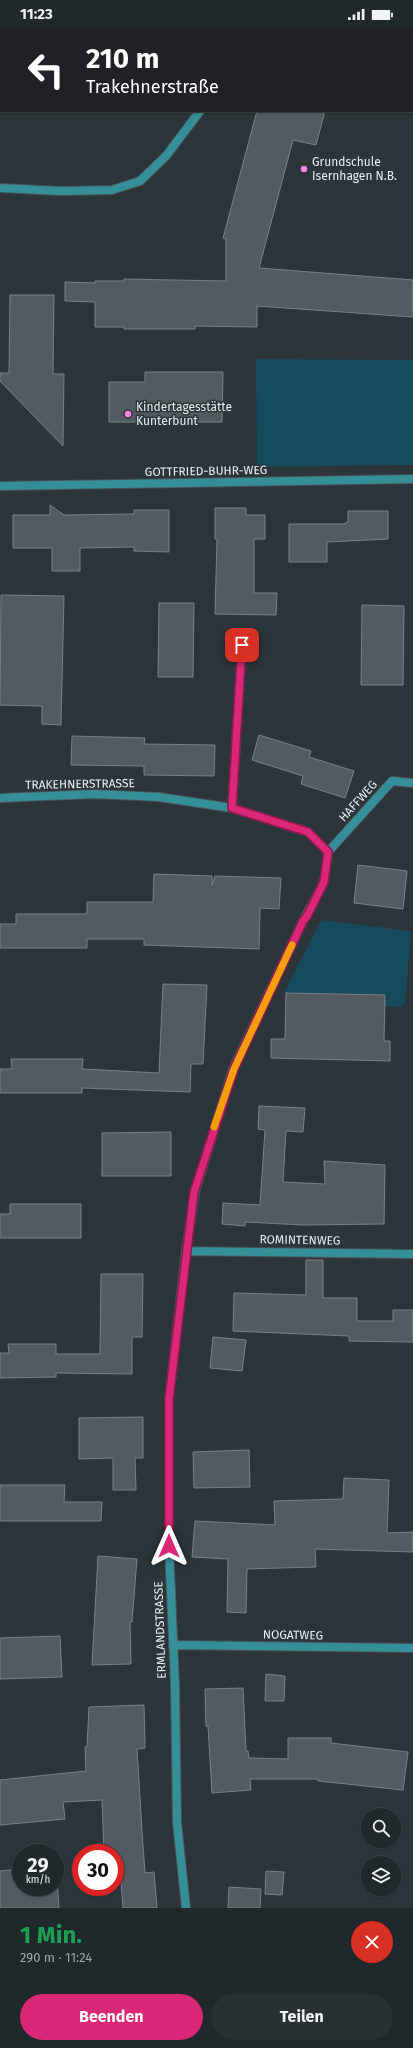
<!DOCTYPE html>
<html lang="de">
<head>
<meta charset="utf-8">
<style>
	:root { --surface:#21282b; --page:#293033; --text:#f1f3f6; --muted:#a2a6a9; --line:#3e4447; --accent:#db2777 }
	body { margin:0; font-family:"Fira Sans",sans-serif; background:var(--page); color:var(--text); height:100vh; display:flex; flex-direction:column; font-size:15px; white-space:nowrap }
	* { box-sizing:border-box; margin:0 }
	p { font-size:13px; color:var(--muted) }
	.icon { flex:none; width:22px; height:22px; fill:none; stroke:currentColor; stroke-width:2; stroke-linecap:round; stroke-linejoin:round }
	.map { position:relative; height:1880px; overflow:hidden }
	.panel { display:flex; flex-direction:column; background:var(--surface); flex:1 }
	.panel>* { flex:none }
	.top-card { position:absolute; left:0px; top:0px; width:413px; height:84px; box-shadow:0 1px 3px #0004,0 0 0 1px var(--line); background:#202124; color:#fff; overflow:hidden }
	.controls { position:absolute; left:361px; top:1780px; display:grid; gap:8px }
	.controls a { display:grid; place-items:center; width:40px; height:40px; border-radius:50%; background:var(--surface); box-shadow:0 1px 3px #0004,0 0 0 1px var(--line); font-size:20px }
	.speed { position:absolute; left:12px; top:1816px; display:flex; gap:8px; font-size:20px; font-weight:700; text-align:center }
	.speed>* { display:grid; place-content:center; width:52px; height:52px; border-radius:50%; background:var(--surface); box-shadow:0 1px 3px #0004,0 0 0 1px var(--line); line-height:1 }
	.speed small { font-size:10px; font-weight:400 }
	.speed .limit { border:6px solid #d22; background:#fff; color:#111 }
	.pin { position:absolute; display:grid; place-items:center; width:34px; height:34px; color:#fff; margin:-17px; border-radius:8px; box-shadow:0 2px 6px #0006 }
	.me { position:absolute; width:44px; margin:-22px; rotate:0deg; stroke-linejoin:round; filter:drop-shadow(0 0 3px #0008) }
	.turn { display:flex; align-items:center; gap:14px; height:84px; padding:0 20px; font-size:18px }
	.turn .icon { width:52px; height:52px; stroke-width:2.5 }
	.turn b { display:block; font-size:28px; line-height:34px }
	.round { display:grid; place-items:center; flex:none; width:42px; height:42px; border-radius:21px; background:var(--page) }
	.summary { display:flex; align-items:center; justify-content:space-between; height:68px; padding:0 20px }
	h1 { font-size:24px; font-weight:700; line-height:30px; color:#1e9e55 }
	.action { display:flex; gap:8px; margin-top:auto; padding:8px 20px }
	.action a { flex:1; height:46px; border-radius:24px; background:var(--accent); color:#fff; font-size:16px; font-weight:700; line-height:46px; text-align:center }
	.action a+a { background:var(--page); color:var(--text) }
	.status { display:flex; justify-content:space-between; align-items:center; height:28px; padding:0 20px; background:var(--surface); direction:ltr }
	.status svg { height:11px; fill:currentColor }
	.map>svg:first-child { display:block }
	.green { fill:#164a5d }
	.building { fill:#535a61; stroke:#7a8188 }
	.lines { fill:none; stroke-linecap:round; stroke-linejoin:round }
	.street-casing { stroke:#4a5357; stroke-width:10 }
	.street { stroke:#358f99; stroke-width:8 }
	.route-casing { stroke:#8e194d; stroke-width:10 }
	.route { stroke:#db2777; stroke-width:7 }
	.slow { stroke:#f59e0b; stroke-width:7 }
	.poi-dot { fill:#fc86e4; stroke:#2c3539; stroke-width:1.5 }
	.labels { text-anchor:middle; dominant-baseline:central; stroke-width:3; stroke-linejoin:round; paint-order:stroke }
	.poi-label { font-size:12px; fill:#e9eff2; stroke:#2c3539; text-anchor:start }
	.street-label { font-size:12px; fill:#e9eff2; stroke:#2c3539 }
</style>
</head>
<body>
<div class="status"><b>11:23</b><svg viewBox="0 0 49 12"><path d="M0 12V9h3v3zM5 12V6h3v6zM10 12V3h3v9zM15 12V0h3v12zM26 1h20v11H26zM47 4h2v5h-2z"/></svg></div>
<div class="map">
<svg width="413" height="1880" viewBox="0 0 413 1880">
	<rect width="100%" height="100%" fill="#2c3539"/>
	<!-- green -->
	<path class="green" d="M 256,331 L 413,332 L 413,437 L 257,439 Z
		M 321,892 L 410,903 L 411,906 L 405,975 L 401,979 L 385,978 L 385,967 L 284,965 Z"/>
	<!-- building -->
	<path class="building" d="M 257,83 L 325,83 L 316,117 L 293,112 L 259,240 L 413,252 L 413,289 L 257,278 L 257,299 L 195,298 L 195,301 L 124,301 L 124,299 L 95,299 L 95,274 L 65,273 L 65,254 L 95,255 L 95,253 L 124,253 L 124,251 L 226,253 L 226,211 L 223,210 Z
		M 10,267 L 54,267 L 53,346 L 64,346 L 63,418 L 0,353 L 0,345 L 9,345 Z
		M 145,344 L 223,344 L 222,394 L 109,394 L 109,354 L 145,354 Z
		M 50,477 L 64,487 L 134,486 L 134,482 L 169,482 L 169,524 L 134,523 L 134,519 L 80,520 L 80,543 L 52,543 L 52,520 L 13,520 L 13,487 L 50,487 Z
		M 215,480 L 246,480 L 246,487 L 265,487 L 265,511 L 254,511 L 254,565 L 277,565 L 276,587 L 215,586 L 217,511 L 215,511 Z
		M 348,483 L 388,483 L 388,511 L 327,514 L 327,534 L 289,534 L 289,496 L 344,496 L 348,494 Z
		M 1,567 L 64,568 L 61,697 L 42,696 L 42,678 L 0,677 Z
		M 159,575 L 194,575 L 193,649 L 158,649 Z
		M 362,577 L 404,578 L 403,657 L 361,657 Z
		M 259,707 L 311,723 L 309,729 L 354,743 L 345,770 L 301,756 L 303,748 L 252,732 Z
		M 72,708 L 145,710 L 144,716 L 215,717 L 214,748 L 144,747 L 144,738 L 71,737 Z
		M 358,837 L 407,843 L 403,881 L 354,875 Z
		M 154,846 L 212,848 L 212,857 L 215,848 L 281,850 L 279,881 L 260,880 L 259,921 L 144,917 L 144,911 L 87,911 L 87,920 L 0,920 L 0,896 L 16,896 L 16,886 L 87,886 L 87,874 L 153,874 Z
		M 163,956 L 207,957 L 203,1036 L 191,1036 L 190,1064 L 82,1060 L 82,1065 L 0,1065 L 0,1041 L 12,1041 L 11,1031 L 83,1031 L 82,1041 L 159,1045 Z
		M 286,965 L 385,967 L 384,1013 L 390,1013 L 390,1033 L 271,1030 L 271,1011 L 285,1011 Z
		M 259,1078 L 305,1080 L 303,1104 L 286,1103 L 283,1154 L 325,1156 L 324,1133 L 385,1137 L 384,1196 L 303,1197 L 245,1194 L 245,1198 L 222,1196 L 223,1175 L 260,1177 L 265,1102 L 258,1101 Z
		M 171,1104 L 171,1148 L 102,1148 L 102,1105 Z
		M 10,1176 L 81,1176 L 81,1210 L 0,1210 L 0,1186 L 10,1186 Z
		M 306,1232 L 323,1232 L 323,1270 L 357,1270 L 357,1293 L 393,1293 L 393,1282 L 413,1282 L 413,1314 L 349,1313 L 349,1308 L 233,1303 L 234,1265 L 306,1267 Z
		M 101,1246 L 143,1246 L 142,1309 L 132,1309 L 132,1346 L 56,1345 L 56,1349 L 0,1350 L 0,1325 L 9,1325 L 8,1316 L 56,1316 L 56,1326 L 100,1326 Z
		M 213,1309 L 246,1312 L 242,1343 L 210,1340 Z
		M 143,1389 L 143,1430 L 135,1430 L 136,1462 L 113,1462 L 113,1430 L 79,1431 L 79,1390 Z
		M 249,1422 L 250,1459 L 194,1460 L 193,1424 Z
		M 344,1450 L 389,1452 L 387,1505 L 413,1504 L 413,1524 L 315,1521 L 316,1539 L 247,1541 L 246,1585 L 227,1584 L 228,1531 L 192,1529 L 195,1493 L 275,1497 L 274,1473 L 343,1471 Z
		M 0,1457 L 65,1457 L 64,1474 L 102,1474 L 101,1493 L 0,1493 Z
		M 98,1528 L 137,1531 L 132,1594 L 130,1594 L 131,1636 L 92,1637 Z
		M 60,1608 L 62,1649 L 0,1651 L 0,1610 Z
		M 266,1646 L 285,1648 L 284,1673 L 265,1673 Z
		M 243,1660 L 246,1723 L 248,1723 L 249,1730 L 288,1731 L 288,1710 L 331,1710 L 331,1715 L 408,1724 L 403,1762 L 318,1753 L 318,1751 L 250,1751 L 251,1762 L 212,1765 L 208,1698 L 206,1698 L 205,1661 Z
		M 144,1677 L 145,1720 L 137,1721 L 142,1803 L 145,1845 L 154,1844 L 157,1880 L 123,1880 L 119,1829 L 115,1829 L 115,1825 L 104,1825 L 102,1772 L 63,1774 L 65,1791 L 0,1797 L 0,1752 L 86,1743 L 85,1719 L 87,1719 L 89,1679 Z
		M 56,1838 L 59,1880 L 0,1880 L 0,1843 L 21,1841 L 21,1859 L 55,1859 Z
		M 266,1843 L 284,1844 L 282,1867 L 265,1866 Z
		M 229,1859 L 261,1861 L 260,1880 L 228,1880 Z"/>
	<g class="lines">
		<defs>
			<path id="street" d="M 262,1 L 263,0
				M 0,160 L 61,163 L 112,162 L 140,153 L 166,128 L 200,83
				M 0,458 L 413,451
				M 0,770 L 95,766 L 159,769 L 232,780 L 308,804 L 328,824
				M 232,780 L 242,617
				M 328,824 L 392,753 L 413,755
				M 186,1223 L 413,1226
				M 173,1617 L 413,1620
				M 186,1880 L 177,1794 L 175,1657 L 169,1518 L 169,1371 L 186,1223 L 195,1164 L 233,1041 L 303,893 L 324,854 L 328,824"/>
		</defs>
		<!-- street casing -->
		<use href="#street" class="street-casing"/>
		<!-- street -->
		<use href="#street" class="street"/>
	</g>
	<g class="lines">
		<defs>
			<path id="route" d="M 169,1518 L 169,1371 L 194,1164 L 234,1041 L 303,893 L 307,888 L 324,854 L 328,824 L 308,804 L 232,780 L 242,617"/>
		</defs>
		<!-- route casing -->
		<use href="#route" class="route-casing"/>
		<!-- route -->
		<use href="#route" class="route"/>
		<!-- slow -->
		<path class="slow" d="M 214,1099 L 234,1041 L 292,917"/>
	</g>
	<!-- markers -->
	<g class="poi-dot">
		<circle cx="304" cy="141" r="4"/>
		<circle cx="128" cy="386" r="4"/>
	</g>
	<g class="labels">
		<!-- poi labels -->
		<g class="poi-label">
			<text x="312" y="134">Grundschule<tspan x="312" dy="14">Isernhagen N.B.</tspan></text>
			<text x="136" y="379">Kindertagesstätte<tspan x="136" dy="14">Kunterbunt</tspan></text>
		</g>
		<!-- street labels -->
		<g class="street-label">
			<text transform="translate(206 443) rotate(-1)">GOTTFRIED-BUHR-WEG</text>
			<text transform="translate(80 756) rotate(-1)">TRAKEHNERSTRASSE</text>
			<text transform="translate(358 773) rotate(-48)">HAFFWEG</text>
			<text transform="translate(300 1212) rotate(1)">ROMINTENWEG</text>
			<text transform="translate(160 1602) rotate(-92)">ERMLANDSTRASSE</text>
			<text transform="translate(293 1607) rotate(1)">NOGATWEG</text>
		</g>
	</g>
</svg>
<div class="controls">
<a><svg class="icon" aria-label="search" viewBox="0 0 24 24"><circle cx="10" cy="10" r="6"/><path d="M15 15l6 6"/></svg></a>
<a><svg class="icon" aria-label="layers" viewBox="0 0 24 24"><path d="M12 4l9 5-9 5-9-5zM3 14l9 5 9-5"/></svg></a>
</div>
<div class="speed"><div>29<small>km/h</small></div><div class="limit">30</div></div>
<div class="pin" style="left:242px;top:617px;background:#d93025"><svg class="icon" aria-label="arrive" viewBox="0 0 24 24"><path d="M6 21V4h12l-3 4 3 4H6"/></svg></div>
<svg class="me" style="left:169px;top:1518px" viewBox="-20 -20 40 40"><path d="M0-17L14 15 0 8-14 15z" fill="#db2777" stroke="#fff" stroke-width="4"/></svg>
<div class="top-card">
<div class="turn"><svg class="icon" aria-label="left" viewBox="0 0 24 24"><path d="M17 20v-9H6M10 6l-5 5 5 5"/></svg><div><b>210 m</b>Trakehnerstraße</div></div>
</div>
</div>
<section class="panel">
<div class="summary"><div><h1>1 Min.</h1><p>290 m · 11:24</p></div><a class="round" style="background:#d93025;color:#fff"><svg class="icon" aria-label="close" viewBox="0 0 24 24"><path d="M6 6l12 12M18 6L6 18"/></svg></a></div>
<div class="action"><a>Beenden</a><a>Teilen</a></div>
</section>
</body>
</html>
